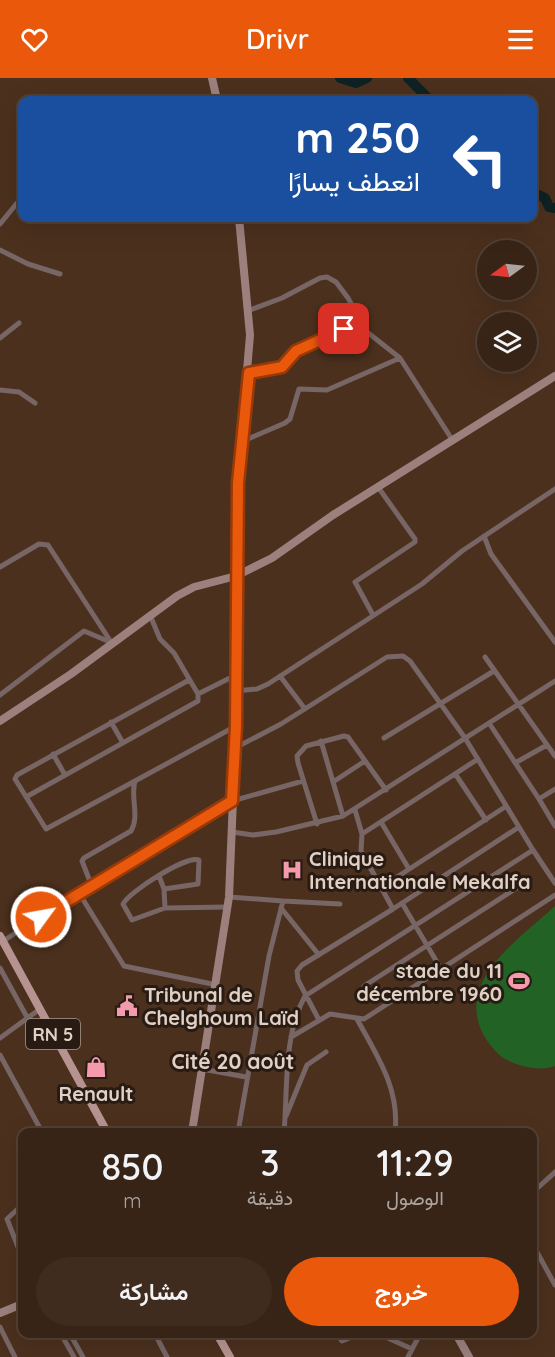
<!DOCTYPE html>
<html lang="ar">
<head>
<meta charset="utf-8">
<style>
	:root { --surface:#382416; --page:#3f2c1f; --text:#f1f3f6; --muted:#aba4a1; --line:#524135; --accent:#ea580c }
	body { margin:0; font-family:Quicksand,Vazirmatn,sans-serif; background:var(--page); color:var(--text); direction:rtl; height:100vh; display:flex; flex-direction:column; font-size:22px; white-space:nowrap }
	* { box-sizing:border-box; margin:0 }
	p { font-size:20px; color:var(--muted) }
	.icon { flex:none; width:33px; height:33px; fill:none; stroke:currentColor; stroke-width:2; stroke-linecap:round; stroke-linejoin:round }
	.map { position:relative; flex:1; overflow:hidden; direction:ltr }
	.side { position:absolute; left:18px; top:1050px; width:519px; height:210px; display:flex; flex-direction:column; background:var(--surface); border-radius:12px; box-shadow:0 6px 24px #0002,0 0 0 2px var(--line); direction:rtl }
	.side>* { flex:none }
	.banner { position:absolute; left:18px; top:18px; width:519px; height:126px; border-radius:12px; box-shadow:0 6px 24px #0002,0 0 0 2px var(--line); direction:rtl; background:#1a4fa0; color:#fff; overflow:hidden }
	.needle { width:39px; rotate:255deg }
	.controls { position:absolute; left:477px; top:162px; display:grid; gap:12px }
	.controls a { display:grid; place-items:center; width:60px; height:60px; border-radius:50%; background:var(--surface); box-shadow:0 6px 24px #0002,0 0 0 2px var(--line); font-size:30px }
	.pin { position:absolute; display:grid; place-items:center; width:51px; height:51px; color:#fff; margin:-26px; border-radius:12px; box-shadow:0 3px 9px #0006 }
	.me { position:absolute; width:66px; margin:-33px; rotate:58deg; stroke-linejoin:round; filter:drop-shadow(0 0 4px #0008) }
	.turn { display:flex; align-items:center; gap:21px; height:126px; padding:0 18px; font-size:27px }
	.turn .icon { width:78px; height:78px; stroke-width:2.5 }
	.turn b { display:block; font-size:42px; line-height:51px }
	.eta { display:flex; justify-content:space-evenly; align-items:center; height:102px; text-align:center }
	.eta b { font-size:36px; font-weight:600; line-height:42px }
	.action { display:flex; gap:12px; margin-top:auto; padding:12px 18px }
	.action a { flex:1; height:69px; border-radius:36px; background:var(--accent); color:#fff; font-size:24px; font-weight:600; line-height:69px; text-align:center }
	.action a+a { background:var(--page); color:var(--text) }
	header { display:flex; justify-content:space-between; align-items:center; height:78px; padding:0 18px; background:var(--accent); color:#fff; font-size:27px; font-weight:600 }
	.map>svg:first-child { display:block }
	.green { fill:#226325 }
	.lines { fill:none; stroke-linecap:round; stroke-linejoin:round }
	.river { stroke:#0e2123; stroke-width:10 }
	.street { stroke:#776665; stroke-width:5 }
	.secondary { stroke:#9b807e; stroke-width:8 }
	.primary { stroke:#b69391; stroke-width:8 }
	.route-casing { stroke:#983908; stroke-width:15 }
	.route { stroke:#ea580c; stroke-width:10 }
	.labels { text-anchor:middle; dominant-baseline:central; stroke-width:6; stroke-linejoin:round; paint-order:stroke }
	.shield { fill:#281b13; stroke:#aa9a8f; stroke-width:1.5 }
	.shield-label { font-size:18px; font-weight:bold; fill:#e1d0c4 }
	.poi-label { font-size:20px; font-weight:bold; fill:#e1d0c4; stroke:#281b13; text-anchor:start }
	.neighbourhood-label { font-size:21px; font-weight:bold; fill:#e1d0c4; stroke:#281b13 }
</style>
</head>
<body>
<header><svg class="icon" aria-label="menu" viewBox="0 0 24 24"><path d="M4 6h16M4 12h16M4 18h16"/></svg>Drivr<svg class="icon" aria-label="heart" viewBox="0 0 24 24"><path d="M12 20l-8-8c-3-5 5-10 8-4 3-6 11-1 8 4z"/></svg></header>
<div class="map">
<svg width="555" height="1279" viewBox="0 0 555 1279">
	<rect width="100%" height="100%" fill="#4b301d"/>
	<!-- green -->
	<path class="green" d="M 555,828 L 555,988 C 540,994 515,988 502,979 C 493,972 484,960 480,949 C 461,898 522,859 555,828 Z"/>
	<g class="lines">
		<!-- river -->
		<path class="river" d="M 340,0 L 356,5 L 367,0
			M 408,0 L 430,22
			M 532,114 L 545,120 L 549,129 L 555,130
			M 508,140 L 515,140"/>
		<!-- street -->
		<path class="street" d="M 0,146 L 22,119
			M 0,172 L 28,186 L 60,196
			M 250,232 L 282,220 L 320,200 L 327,199 L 336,204 L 348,220 L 367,254 L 400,280 L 453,363
			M 0,260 L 19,245
			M 249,295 L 282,289 L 296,273 L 361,243
			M 0,312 L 19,314 L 35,325
			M 241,364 L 285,345 L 290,341 L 299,311 L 327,312 L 400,280
			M 484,458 L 491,476 L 555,564
			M 0,489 L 39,466 L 48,467 L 111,564
			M 373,537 L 355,504 L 415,464 L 415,461 L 378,409
			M 485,579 L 555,678
			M 280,598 L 305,631
			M 236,613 L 257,611 L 268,606 L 422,506 L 462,473 L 555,411
			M 198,616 L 236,597
			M 0,617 L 84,553 L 110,564
			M 111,644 L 123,665
			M 489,645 L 539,721 L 555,711
			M 384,660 L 494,593
			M 321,663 L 343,738
			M 233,671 L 281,646 L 387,579 L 403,578 L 410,583 L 465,660 L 519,749 L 393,831
			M 53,676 L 65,697
			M 515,685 L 547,667
			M 456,697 L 486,742
			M 135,703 L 46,751 L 15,701 L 17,697 L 189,602
			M 333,704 L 365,683
			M 26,719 L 198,623 L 198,616 L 174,575 L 160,561 L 150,537
			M 539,721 L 555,748
			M 381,744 L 409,791
			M 317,746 L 298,685 L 297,678 L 306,668 L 344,658 L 348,659 L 386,712
			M 519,749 L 533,772
			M 232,754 L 253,757 L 276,754 L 343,738 L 555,603
			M 362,756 L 478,681
			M 159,798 L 164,811 L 165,830 L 227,829
			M 91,806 L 82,783 L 84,780 L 131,753 C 140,738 130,719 135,703 L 236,648
			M 380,810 L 505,729
			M 164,811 L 198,806 L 199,782 C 186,777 129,814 123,826 L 132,842 L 165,830
			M 79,815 L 232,723 L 303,703
			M 229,819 L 283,823 L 269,878 L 238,1054
			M 283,823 L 340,826
			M 402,825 L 441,891
			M 281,830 L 319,877
			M 3,863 L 79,815 L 124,888 L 217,907
			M 0,890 L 28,941
			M 364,908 L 526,804
			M 357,941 C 377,978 400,1011 395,1054
			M 319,942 L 298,902 L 297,893 L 302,887 L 393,831 L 361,773 L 362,756 L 355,732
			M 291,959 L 330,936 L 364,941 L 555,817
			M 0,960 L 40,931
			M 0,977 L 42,1054
			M 202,991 L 246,999
			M 286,1038 L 307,987 L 326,974
			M 284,1054 C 288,1010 283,958 305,918 L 533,772 L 555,805
			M 532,1115 L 555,1094
			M 22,1127 L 7,1141 L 22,1179
			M 532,1165 L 555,1207
			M 0,1249 L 15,1279
			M 61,1256 L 74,1279
			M 70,1256 L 83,1279
			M 155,1256 L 167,1279
			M 337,1256 L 342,1263 L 359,1256
			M 379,1256 L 412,1271
			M 408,1279 L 420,1256"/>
		<!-- secondary -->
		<path class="secondary" d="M 212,0 L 217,22
			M 0,643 L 71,596 L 177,518 L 194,509 L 236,498 L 241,364 L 250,257 L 239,140
			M 192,1054 L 229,819 L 236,648 L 236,498 L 272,480 L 333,437 L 555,298
			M 0,1235 L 22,1226
			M 456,1256 L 469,1279"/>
		<!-- primary -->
		<path class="primary" d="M 0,858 L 107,1054
			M 217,1256 L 230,1279"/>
	</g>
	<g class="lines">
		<defs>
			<path id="route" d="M 41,839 L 232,723 L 236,648 L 238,405 L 249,295 L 282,289 L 296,273 L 344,251"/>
		</defs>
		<!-- route casing -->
		<use href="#route" class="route-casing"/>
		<!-- route -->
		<use href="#route" class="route"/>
	</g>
	<!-- icons -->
	<defs>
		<symbol id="hospital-bare" viewBox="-9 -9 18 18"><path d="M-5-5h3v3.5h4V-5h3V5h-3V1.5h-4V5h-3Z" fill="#f39aac" stroke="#281b13" stroke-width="2.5" paint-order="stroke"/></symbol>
		<symbol id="stadium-bare" viewBox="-9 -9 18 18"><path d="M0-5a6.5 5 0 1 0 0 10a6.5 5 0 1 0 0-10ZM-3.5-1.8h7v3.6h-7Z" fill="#f39aac" stroke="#281b13" stroke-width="2.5" paint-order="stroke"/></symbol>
		<symbol id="civic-bare" viewBox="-9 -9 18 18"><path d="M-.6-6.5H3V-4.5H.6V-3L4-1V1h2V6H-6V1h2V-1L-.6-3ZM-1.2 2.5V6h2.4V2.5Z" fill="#f39aac" stroke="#281b13" stroke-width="2.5" paint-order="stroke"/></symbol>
		<symbol id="shop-bare" viewBox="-9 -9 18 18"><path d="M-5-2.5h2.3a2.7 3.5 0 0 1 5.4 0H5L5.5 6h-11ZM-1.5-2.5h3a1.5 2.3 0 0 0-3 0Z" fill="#f39aac" stroke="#281b13" stroke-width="2.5" paint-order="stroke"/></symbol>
	</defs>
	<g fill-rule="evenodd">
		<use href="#hospital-bare" x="277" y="777" width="30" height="30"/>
		<use href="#stadium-bare" x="504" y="888" width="30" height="30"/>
		<use href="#civic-bare" x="112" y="913" width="30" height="30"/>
		<use href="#shop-bare" x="81" y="974" width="30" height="30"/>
	</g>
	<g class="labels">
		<!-- shield labels -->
		<rect class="shield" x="26" y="941" width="54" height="30" rx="4.5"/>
		<g class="shield-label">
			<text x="53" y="956">RN 5</text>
		</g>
		<!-- poi labels -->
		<g class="poi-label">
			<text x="309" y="780">Clinique<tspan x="309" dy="23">Internationale Mekalfa</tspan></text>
			<text x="502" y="892" text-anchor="end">stade du 11<tspan x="502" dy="23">décembre 1960</tspan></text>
			<text x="144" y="916">Tribunal de<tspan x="144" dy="23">Chelghoum Laïd</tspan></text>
			<text x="96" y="1015" text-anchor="middle">Renault</text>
		</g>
		<!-- neighbourhood labels -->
		<g class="neighbourhood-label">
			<text x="233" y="983">Cité 20 août</text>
		</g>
	</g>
</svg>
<div class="controls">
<a><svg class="needle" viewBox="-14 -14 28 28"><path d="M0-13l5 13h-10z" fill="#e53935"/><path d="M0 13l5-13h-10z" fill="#aba4a1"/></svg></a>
<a><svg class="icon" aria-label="layers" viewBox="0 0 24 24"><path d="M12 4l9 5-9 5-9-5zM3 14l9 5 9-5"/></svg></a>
</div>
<div class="pin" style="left:344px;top:251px;background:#d93025"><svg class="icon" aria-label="arrive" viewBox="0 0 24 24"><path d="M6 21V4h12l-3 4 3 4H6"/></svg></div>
<svg class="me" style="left:41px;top:839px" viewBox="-20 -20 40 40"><circle r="17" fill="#ea580c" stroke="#fff" stroke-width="3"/><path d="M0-11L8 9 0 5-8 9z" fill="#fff"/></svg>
<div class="banner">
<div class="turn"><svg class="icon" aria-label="left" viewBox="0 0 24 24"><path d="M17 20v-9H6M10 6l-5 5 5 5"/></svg><div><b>250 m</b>انعطف يسارًا</div></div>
</div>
<section class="side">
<div class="eta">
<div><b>11:29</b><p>الوصول</p></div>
<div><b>3</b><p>دقيقة</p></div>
<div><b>850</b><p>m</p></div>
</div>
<div class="action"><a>خروج</a><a>مشاركة</a></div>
</section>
</div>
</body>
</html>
